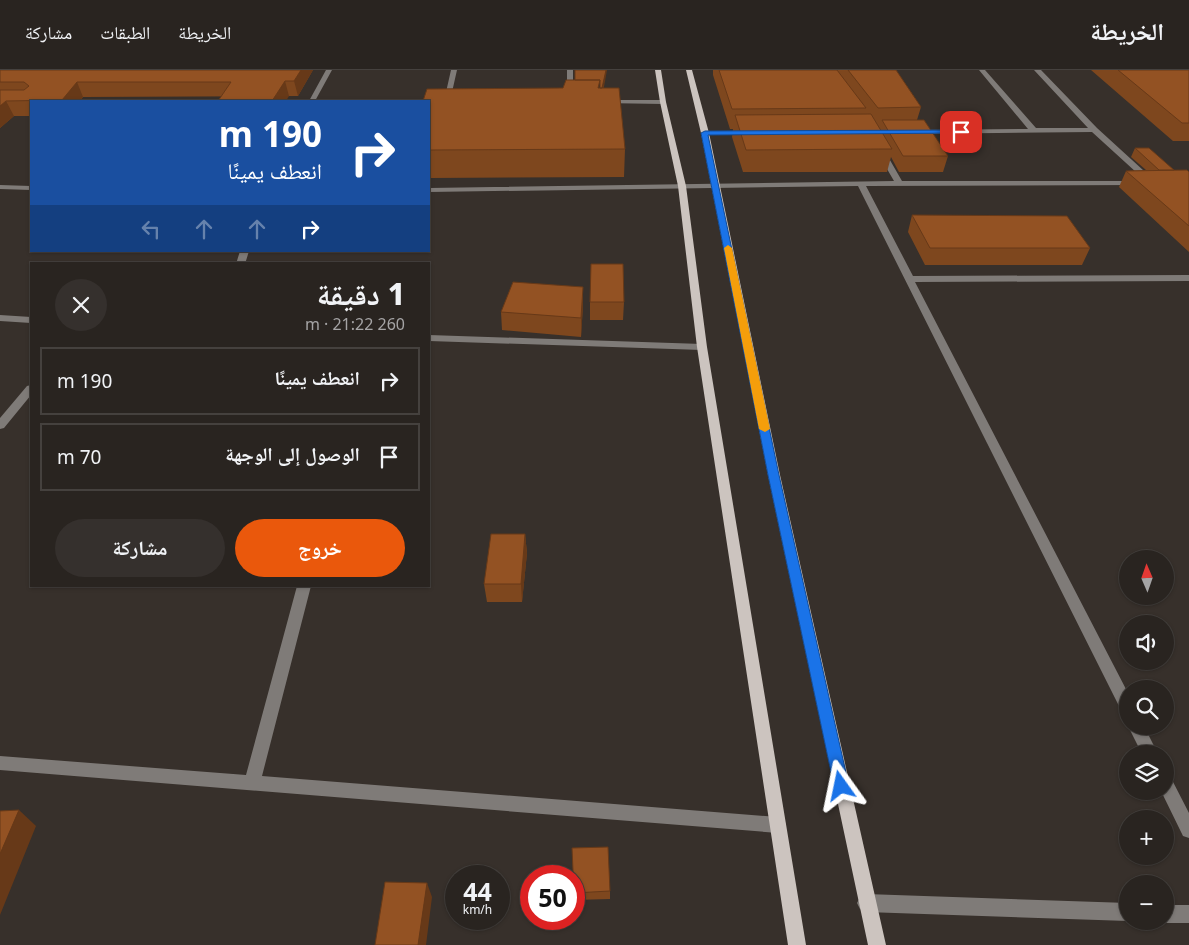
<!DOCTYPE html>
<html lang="ar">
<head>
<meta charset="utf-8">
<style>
	:root { --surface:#292420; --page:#35302d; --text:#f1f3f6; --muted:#a5a4a5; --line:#45413e; --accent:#ea580c }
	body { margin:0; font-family:"Noto Sans","Noto Naskh Arabic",sans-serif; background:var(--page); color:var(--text); direction:rtl; height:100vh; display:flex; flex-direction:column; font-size:19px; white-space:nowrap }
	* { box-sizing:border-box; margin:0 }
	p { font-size:16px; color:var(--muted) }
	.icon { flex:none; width:28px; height:28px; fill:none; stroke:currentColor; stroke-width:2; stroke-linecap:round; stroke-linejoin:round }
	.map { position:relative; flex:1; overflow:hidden; direction:ltr }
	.panel { position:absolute; left:30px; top:192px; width:400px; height:325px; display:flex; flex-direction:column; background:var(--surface); border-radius:0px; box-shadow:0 1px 4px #0004,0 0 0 1px var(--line); direction:rtl }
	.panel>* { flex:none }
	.top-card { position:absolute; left:30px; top:30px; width:400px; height:152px; border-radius:0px; box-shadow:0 1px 4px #0004,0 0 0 1px var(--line); direction:rtl; background:#1a4fa0; color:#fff; overflow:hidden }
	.needle { width:32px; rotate:358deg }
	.tools { position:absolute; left:1119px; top:480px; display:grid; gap:10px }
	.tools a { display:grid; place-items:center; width:55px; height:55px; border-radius:50%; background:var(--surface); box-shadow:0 1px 4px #0004,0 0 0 1px var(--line); font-size:25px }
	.speed { position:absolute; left:445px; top:795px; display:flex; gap:10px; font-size:25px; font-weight:700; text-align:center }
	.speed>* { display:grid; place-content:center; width:65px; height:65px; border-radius:50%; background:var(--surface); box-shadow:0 1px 4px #0004,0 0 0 1px var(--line); line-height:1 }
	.speed small { font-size:12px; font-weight:400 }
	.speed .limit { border:8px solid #d22; background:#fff; color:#111 }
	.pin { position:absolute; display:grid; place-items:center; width:42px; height:42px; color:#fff; margin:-21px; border-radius:10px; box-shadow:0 2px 8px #0006 }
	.me { position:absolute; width:55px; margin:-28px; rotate:348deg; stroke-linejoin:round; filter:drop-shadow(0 0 4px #0008) }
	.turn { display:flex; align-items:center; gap:18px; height:105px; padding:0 25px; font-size:22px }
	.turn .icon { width:65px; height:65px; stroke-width:2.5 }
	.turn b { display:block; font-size:35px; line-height:42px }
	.lanes { display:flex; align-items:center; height:48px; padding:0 25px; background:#0003; justify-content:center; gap:25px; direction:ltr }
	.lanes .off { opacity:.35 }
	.round { display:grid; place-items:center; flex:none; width:52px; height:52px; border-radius:26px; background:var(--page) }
	.overview { display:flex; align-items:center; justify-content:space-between; height:85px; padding:0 25px }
	h1 { font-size:30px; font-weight:800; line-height:38px }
	.primary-button { display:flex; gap:10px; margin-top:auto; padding:10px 25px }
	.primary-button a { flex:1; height:58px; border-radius:30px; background:var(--accent); color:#fff; font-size:20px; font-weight:800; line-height:58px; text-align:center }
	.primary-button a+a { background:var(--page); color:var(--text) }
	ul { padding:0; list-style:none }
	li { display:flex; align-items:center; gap:15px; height:68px; margin:0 10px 8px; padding:0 15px; border:2px solid var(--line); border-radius:0px }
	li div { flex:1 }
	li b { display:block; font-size:19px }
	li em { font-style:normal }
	header { display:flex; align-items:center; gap:30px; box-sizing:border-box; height:70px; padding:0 25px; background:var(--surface); border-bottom:1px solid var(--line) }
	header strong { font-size:24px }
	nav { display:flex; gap:28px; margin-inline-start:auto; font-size:18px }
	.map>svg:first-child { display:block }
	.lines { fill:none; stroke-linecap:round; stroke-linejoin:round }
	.minor { fill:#7f7b78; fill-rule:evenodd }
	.major { fill:#ccc4bf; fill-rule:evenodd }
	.wall { fill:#7e471e }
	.shaded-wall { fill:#673918 }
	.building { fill:#935223; stroke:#673918 }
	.route { fill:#1a73e8; stroke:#114b97 }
	.slow { fill:#f59e0b }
</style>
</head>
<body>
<header>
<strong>الخريطة</strong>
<nav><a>الخريطة</a><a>الطبقات</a><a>مشاركة</a></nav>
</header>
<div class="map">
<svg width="1189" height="875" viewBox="0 0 1189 875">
	<rect width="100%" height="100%" fill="#37302b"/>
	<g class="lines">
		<!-- minor -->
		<path class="minor" d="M 326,0 L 332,0 L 315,31 L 309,31 Z
			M 451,0 L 457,0 L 450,31 L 447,33 L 444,31 Z
			M 567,0 L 573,0 L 573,25 L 570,27 L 567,25 Z
			M 979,0 L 985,0 L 1036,58 L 1088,58 L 1034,0 L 1041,0 L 1097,58 L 1155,111 L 1148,113 L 1092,62 L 914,64 L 914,60 L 917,60 L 1028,59 Z
			M 604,30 L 663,30 L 666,32 L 663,34 L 602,33 L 602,31 Z
			M 702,61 L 750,61 L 754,63 L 750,65 L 705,65 L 701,63 Z
			M 877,78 L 883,78 L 902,111 L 1136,111 L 1140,113 L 1136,115 L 866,116 L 913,206 L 1189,205 L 1189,211 L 915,212 L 1128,623 L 1128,646 L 1123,644 L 858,116 L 429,122 L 429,118 L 894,111 L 876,80 Z
			M 0,115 L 31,116 L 31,120 L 0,119 Z
			M 240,181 L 249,181 L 245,194 L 236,194 Z
			M 0,245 L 31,247 L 31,253 L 0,251 Z
			M 429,265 L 702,274 L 707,277 L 702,280 L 429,271 Z
			M 31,315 L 31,325 L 4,358 L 0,359 L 0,348 L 27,316 Z
			M 297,516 L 311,516 L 262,706 L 778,747 L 784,749 L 786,755 L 784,761 L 778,763 L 0,700 L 0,686 L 246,705 Z
			M 1128,656 L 1144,656 L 1158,684 L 1142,684 Z
			M 1165,705 L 1171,708 L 1189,743 L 1189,768 L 1183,766 L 1161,721 L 1165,721 Z
			M 866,824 L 1128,833 L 1128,851 L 866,842 L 860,839 L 857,833 L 860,827 Z
			M 1165,835 L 1189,835 L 1189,853 L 1165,853 L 1161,851 L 1165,851 Z"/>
		<!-- major -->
		<path class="major" d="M 655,0 L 661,0 L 666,32 L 686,116 L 707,277 L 806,875 L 788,875 L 697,277 L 678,116 L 660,32 Z
			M 686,0 L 692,0 L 709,63 L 780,405 L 886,875 L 868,875 L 768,405 L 701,63 Z"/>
	</g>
	<!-- wall -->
	<path class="wall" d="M 0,0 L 313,0 L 298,26 L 83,27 L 80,31 L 31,31 L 31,46 L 14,46 L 0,58 Z
		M 713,0 L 896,0 L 921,37 L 917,50 L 948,86 L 943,102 L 899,102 L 891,87 L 887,102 L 743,102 L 732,67 L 733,59 L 730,59 L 713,5 Z
		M 1091,0 L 1189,0 L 1189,71 L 1173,71 Z
		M 604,18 L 625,79 L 624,107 L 429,108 L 429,31 Z
		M 1135,78 L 1174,100 L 1189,102 L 1189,182 L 1119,117 L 1126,101 L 1146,100 L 1131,87 Z
		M 912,145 L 1090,178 L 1082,195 L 925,195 L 908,162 Z
		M 583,217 L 583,235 L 581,267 L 502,260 L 501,242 Z
		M 590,232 L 624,232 L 623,250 L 590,250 Z
		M 525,464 L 527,483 L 522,532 L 487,532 L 484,514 Z
		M 574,806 L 610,821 L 610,829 L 574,830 Z"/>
	<!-- shaded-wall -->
	<path class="shaded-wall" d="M 301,0 L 313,0 L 298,26 L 294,11 Z
		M 606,0 L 607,0 L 602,28 L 602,20 Z
		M 285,11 L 289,26 L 286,31 L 272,31 Z
		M 77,12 L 83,27 L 80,31 L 62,31 L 62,30 Z
		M 6,31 L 14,46 L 0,58 L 0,36 Z
		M 583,217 L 583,235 L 581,267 L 581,248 Z
		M 525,464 L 527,483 L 522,532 L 521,514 Z
		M 19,740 L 36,756 L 0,845 L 0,784 Z
		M 427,813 L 432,827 L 426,875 L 418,875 Z"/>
	<!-- building -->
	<path class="building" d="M 0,0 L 301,0 L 294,11 L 285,11 L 272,31 L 218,31 L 231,12 L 77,12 L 62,30 L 6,31 L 0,36 L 0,20 L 24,20 L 29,16 L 24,12 L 0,12 Z
		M 575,0 L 606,0 L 602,18 L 600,18 L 600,10 L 575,10 Z
		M 719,0 L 837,0 L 866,38 L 732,39 Z
		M 848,0 L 896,0 L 921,37 L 878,38 Z
		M 1118,0 L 1189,0 L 1189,53 L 1182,53 Z
		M 566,10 L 600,10 L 598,18 L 619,18 L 625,79 L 429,80 L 429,31 L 423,31 L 427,19 L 563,18 Z
		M 871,44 L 892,79 L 882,79 L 746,80 L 735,45 Z
		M 882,50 L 924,50 L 948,86 L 903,86 Z
		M 1135,78 L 1149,78 L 1174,100 L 1159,100 Z
		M 1187,100 L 1189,102 L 1189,156 L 1126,101 Z
		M 912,145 L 1067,146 L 1090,178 L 930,178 Z
		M 591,194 L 623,194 L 624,232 L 590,232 Z
		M 513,212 L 583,217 L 581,248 L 501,242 Z
		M 491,464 L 525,464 L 521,514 L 484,514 Z
		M 19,740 L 0,784 L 0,741 Z
		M 608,777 L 610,821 L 574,823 L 572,778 Z
		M 385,812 L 427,813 L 418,875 L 375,875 Z"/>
	<!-- route -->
	<path class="route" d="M 961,60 L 965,62 L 964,63 L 708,65 L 779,405 L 849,716 L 846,721 L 841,723 L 836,721 L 834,716 L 768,405 L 701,63 L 705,61 Z"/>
	<!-- slow -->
	<path class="slow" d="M 728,175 L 732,178 L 770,359 L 765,362 L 759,359 L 724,178 Z"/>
</svg>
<div class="tools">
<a><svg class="needle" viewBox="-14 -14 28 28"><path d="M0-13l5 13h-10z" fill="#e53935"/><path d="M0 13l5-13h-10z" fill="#a5a4a5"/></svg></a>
<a><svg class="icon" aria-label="sound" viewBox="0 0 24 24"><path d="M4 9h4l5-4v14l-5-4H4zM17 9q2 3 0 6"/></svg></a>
<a><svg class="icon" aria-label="search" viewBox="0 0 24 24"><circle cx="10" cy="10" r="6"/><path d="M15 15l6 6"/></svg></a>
<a><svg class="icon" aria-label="layers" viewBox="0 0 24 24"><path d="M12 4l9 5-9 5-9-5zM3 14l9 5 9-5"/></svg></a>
<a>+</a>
<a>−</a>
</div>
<div class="speed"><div>44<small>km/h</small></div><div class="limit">50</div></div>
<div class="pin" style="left:961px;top:62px;background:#d93025"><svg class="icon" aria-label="arrive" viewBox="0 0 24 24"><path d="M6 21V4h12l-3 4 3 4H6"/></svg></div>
<svg class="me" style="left:841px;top:716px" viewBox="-20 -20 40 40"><path d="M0-17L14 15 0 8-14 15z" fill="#1a73e8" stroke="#fff" stroke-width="4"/></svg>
<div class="top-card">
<div class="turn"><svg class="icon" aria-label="right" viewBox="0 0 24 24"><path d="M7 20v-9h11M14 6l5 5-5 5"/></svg><div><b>190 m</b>انعطف يمينًا</div></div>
<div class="lanes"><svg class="icon off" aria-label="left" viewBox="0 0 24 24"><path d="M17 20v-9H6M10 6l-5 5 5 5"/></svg><svg class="icon off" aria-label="ahead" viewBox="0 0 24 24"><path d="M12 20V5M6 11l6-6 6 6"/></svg><svg class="icon off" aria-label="ahead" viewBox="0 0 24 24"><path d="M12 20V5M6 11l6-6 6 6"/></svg><svg class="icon" aria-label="right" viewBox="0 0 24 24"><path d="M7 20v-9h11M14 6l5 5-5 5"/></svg></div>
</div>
<section class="panel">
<div class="overview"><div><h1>1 دقيقة</h1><p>260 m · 21:22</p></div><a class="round"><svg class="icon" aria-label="close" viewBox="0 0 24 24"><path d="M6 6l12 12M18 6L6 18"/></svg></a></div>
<ul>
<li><svg class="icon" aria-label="right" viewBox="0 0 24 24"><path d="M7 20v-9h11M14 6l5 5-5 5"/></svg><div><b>انعطف يمينًا</b></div><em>190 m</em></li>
<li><svg class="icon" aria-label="arrive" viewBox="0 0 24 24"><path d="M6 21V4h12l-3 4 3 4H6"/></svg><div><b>الوصول إلى الوجهة</b></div><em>70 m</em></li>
</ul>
<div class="primary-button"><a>خروج</a><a>مشاركة</a></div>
</section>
</div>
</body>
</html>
